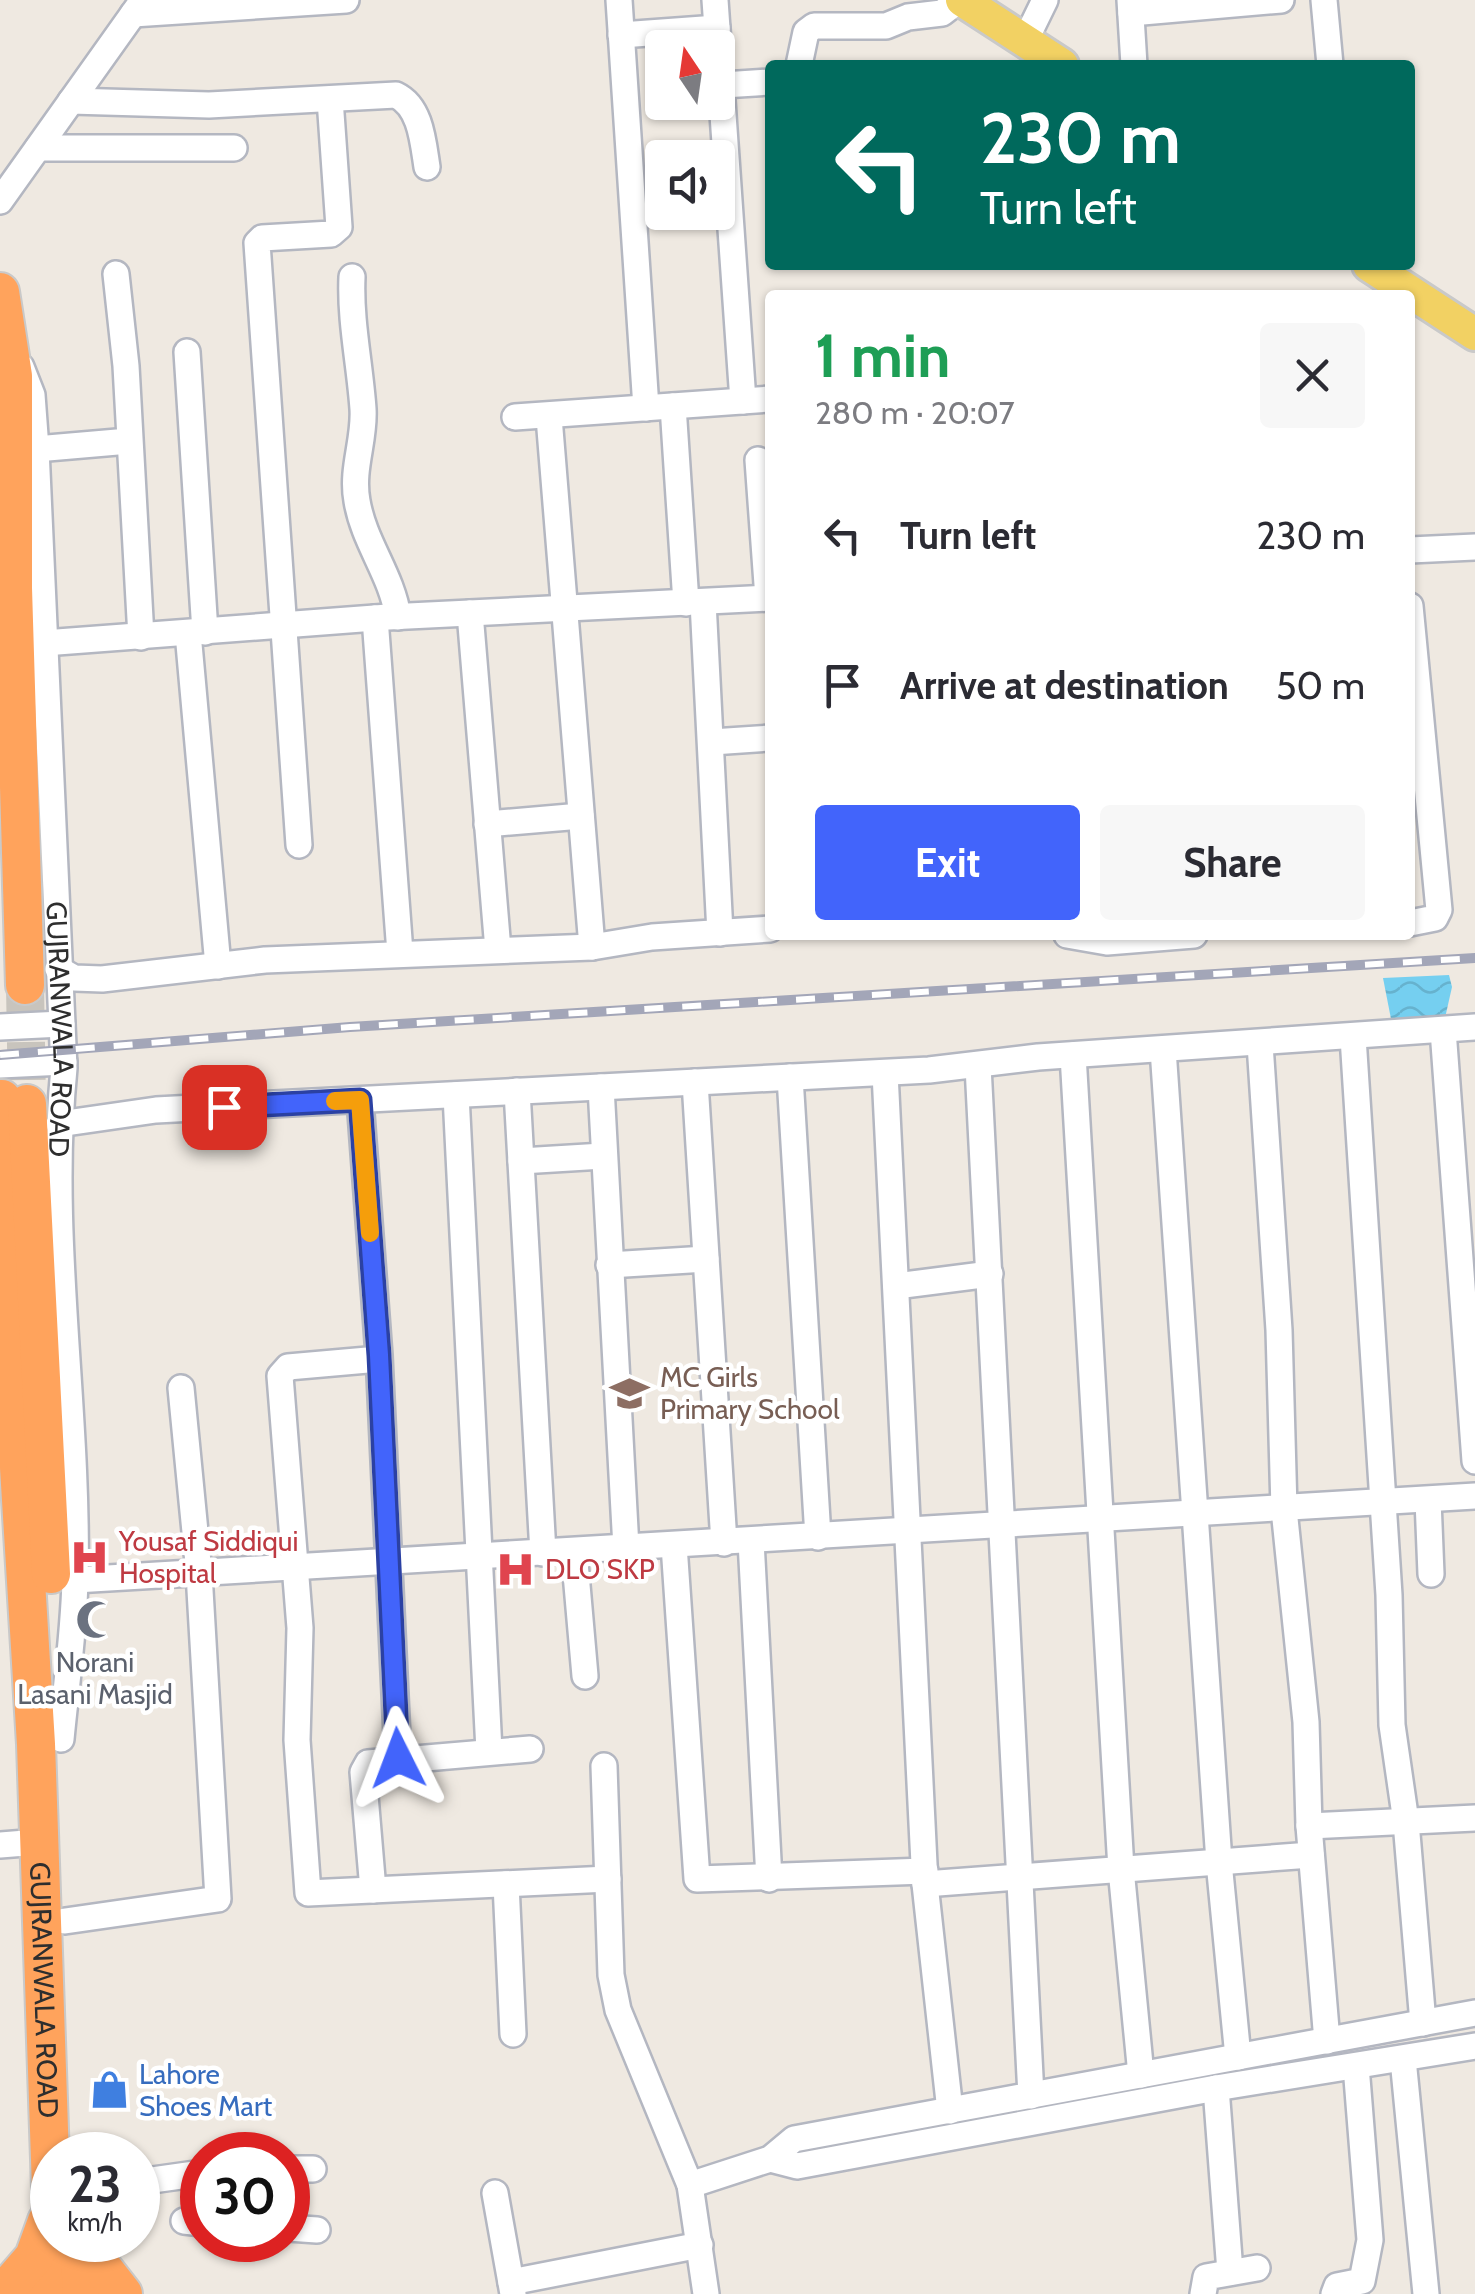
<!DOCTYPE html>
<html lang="en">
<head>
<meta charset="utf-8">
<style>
	:root { --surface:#fff; --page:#f7f7f7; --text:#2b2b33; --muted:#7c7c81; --accent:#4264fb }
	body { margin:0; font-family:Cabin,sans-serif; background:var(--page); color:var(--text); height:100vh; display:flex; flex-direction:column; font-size:38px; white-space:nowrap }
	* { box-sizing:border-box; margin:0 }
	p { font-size:32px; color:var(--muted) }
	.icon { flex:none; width:55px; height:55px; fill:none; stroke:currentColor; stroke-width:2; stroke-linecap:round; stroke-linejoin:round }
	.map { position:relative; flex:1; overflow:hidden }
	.drawer { position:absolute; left:765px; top:290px; width:650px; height:650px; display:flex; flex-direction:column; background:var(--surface); border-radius:10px; box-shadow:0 2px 8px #0004 }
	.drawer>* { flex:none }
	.guide { position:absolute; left:765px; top:60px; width:650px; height:210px; border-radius:10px; box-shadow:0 2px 8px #0004; background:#00695c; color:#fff; overflow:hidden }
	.needle { width:65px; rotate:347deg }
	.buttons { position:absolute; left:645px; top:30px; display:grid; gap:20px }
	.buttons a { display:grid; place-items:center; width:90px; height:90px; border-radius:10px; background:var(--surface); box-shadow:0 2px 8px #0004; font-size:50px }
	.speed { position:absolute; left:30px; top:2132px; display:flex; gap:20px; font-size:50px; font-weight:700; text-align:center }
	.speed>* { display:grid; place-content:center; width:130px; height:130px; border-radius:50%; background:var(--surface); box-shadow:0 2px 8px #0004; line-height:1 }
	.speed small { font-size:25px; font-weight:400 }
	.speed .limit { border:15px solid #d22; background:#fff; color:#111 }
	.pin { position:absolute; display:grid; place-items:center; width:85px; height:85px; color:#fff; margin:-42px; border-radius:20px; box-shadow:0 5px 15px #0006 }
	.me { position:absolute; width:110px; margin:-55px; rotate:357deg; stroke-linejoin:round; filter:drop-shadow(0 0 8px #0008) }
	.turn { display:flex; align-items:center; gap:35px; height:210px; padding:0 50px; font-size:45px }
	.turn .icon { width:130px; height:130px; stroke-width:2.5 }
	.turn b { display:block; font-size:70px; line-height:85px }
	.round { display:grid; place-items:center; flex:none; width:105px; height:105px; border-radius:10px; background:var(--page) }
	.overview { display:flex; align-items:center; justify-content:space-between; height:170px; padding:0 50px }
	h1 { font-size:60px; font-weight:700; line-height:75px; color:#1e9e55 }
	.cta { display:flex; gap:20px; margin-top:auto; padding:20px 50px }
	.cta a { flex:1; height:115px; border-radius:10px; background:var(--accent); color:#fff; font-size:40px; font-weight:700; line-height:115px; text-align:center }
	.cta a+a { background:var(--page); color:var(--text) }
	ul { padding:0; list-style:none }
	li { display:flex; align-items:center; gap:30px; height:150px; padding:0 50px }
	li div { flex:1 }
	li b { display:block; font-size:38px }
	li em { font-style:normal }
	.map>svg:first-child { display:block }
	.water { fill:url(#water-waves) }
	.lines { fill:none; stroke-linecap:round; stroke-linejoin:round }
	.highway-tunnel { stroke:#c8c4bd; stroke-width:38; stroke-dasharray:38 19; stroke-linecap:butt }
	.minor-casing { stroke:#b4b7c1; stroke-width:30 }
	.major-casing { stroke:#c9c9c9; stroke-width:38 }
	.highway-casing { stroke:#c9c9c9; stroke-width:42 }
	.minor { stroke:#fff; stroke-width:25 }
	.major { stroke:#f2d163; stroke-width:32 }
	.highway { stroke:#ffa35c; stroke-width:38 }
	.rail-casing { stroke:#a3a6b8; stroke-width:10 }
	.rail { stroke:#fff; stroke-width:6; stroke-dasharray:19; stroke-linecap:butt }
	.route-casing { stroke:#2b41a3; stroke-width:25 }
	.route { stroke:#4264fb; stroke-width:18 }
	.slow { stroke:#f59e0b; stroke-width:18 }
	.labels { text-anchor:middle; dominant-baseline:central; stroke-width:9; stroke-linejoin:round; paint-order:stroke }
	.street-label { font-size:28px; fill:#2e2e2e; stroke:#fff }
	.education-label { font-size:28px; fill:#785e54; stroke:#fff; text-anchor:start }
	.health-label { font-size:28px; fill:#be3a42; stroke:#fff; text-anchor:start }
	.worship-label { font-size:28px; fill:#5b616d; stroke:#fff }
	.shop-label { font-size:28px; fill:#366cbe; stroke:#fff; text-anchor:start }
</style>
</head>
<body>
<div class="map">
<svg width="1475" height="2294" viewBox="0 0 1475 2294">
	<defs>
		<pattern id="water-waves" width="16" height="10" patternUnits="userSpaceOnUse" patternTransform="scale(2.5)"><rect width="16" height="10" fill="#75cff0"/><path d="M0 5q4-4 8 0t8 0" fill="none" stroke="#66b2ce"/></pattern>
	</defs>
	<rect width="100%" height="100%" fill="#efe9e1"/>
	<!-- water -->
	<path class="water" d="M 1449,975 L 1452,987 L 1445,1018 L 1392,1024 L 1383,978 Z"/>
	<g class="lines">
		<!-- highway-tunnel -->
		<path class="highway-tunnel" d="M 25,985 L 27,1102"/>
		<defs>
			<g id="minor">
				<path d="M 619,0 L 646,408"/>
				<path d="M 715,0 L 743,401"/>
				<path d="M 1130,0 L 1134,65"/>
				<path d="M 1324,0 L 1330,65"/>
				<path d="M 1131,13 L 1281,0"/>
				<path d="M 133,14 L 346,0"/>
				<path d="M 621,35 L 717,28"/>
				<path d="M 1025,41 L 1045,0"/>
				<path d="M 799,65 L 806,32 L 814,26 L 886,26 L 908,17 L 942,13 L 959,0"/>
				<path d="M 723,85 L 770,82"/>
				<path d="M 71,101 L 209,105 L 396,95 C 421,107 423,142 427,167"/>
				<path d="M 38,148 L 234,148"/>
				<path d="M 0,201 L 143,0"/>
				<path d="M 116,274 L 126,366 L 141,637"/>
				<path d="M 352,277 C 350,321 360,365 363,409 C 365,440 351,469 357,501 C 364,543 392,575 398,617"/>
				<path d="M 187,352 L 205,632"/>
				<path id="s1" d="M 21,367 L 32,395 L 36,449 L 64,1068 C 47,1239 79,1408 75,1579 C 74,1632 66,1686 61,1739"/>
				<path d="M 673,406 L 686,603"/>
				<path d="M 515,417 L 770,399"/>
				<path d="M 549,417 L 592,947"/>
				<path d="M 36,449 L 129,441"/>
				<path d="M 758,460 L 768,598"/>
				<path d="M 1410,550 L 1475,547"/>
				<path d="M 703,602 L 720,933"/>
				<path d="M 1410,606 L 1439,910 L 1435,918 L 1410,923"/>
				<path d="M 470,613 L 498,950"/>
				<path d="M 375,618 L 400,953"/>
				<path d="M 188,633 L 218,966"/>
				<path d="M 44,643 L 388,617 L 770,598"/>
				<path d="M 712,742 L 770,738"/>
				<path d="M 487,824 L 581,816"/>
				<path d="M 299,845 L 257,243 L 262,238 L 331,234 L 339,227 L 330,99"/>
				<path d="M 1067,935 L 1107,942 L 1194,935"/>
				<path d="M 58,969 L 74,978 L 102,979 L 265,960 L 592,947 L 652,937 L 770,929"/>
				<path d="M 0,1027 L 62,1024"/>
				<path d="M 1443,1030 L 1475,1461"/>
				<path d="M 1353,1037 L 1389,1595 L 1392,1725 L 1406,1822 L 1423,2023"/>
				<path d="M 1260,1044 L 1279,1330 L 1284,1509 L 1306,1722 L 1309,1826 L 1327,2041"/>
				<path d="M 1163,1049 L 1219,1862 L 1238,2057"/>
				<path d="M 1073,1055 L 1121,1869 L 1141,2075"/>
				<path d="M 0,1065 L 64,1062"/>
				<path d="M 978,1066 L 1031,2096"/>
				<path d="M 885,1073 L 925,1884 L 950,2111"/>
				<path d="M 790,1077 L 818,1537"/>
				<path d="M 695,1082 L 724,1543"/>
				<path d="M 601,1087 L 626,1548"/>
				<path d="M 517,1091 L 543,1553"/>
				<path d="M 456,1095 L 489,1751"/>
				<path d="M 360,1100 L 379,1355 L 398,1758"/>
				<path d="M 59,1124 L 156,1110 L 929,1070 L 1038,1057 L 1475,1027"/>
				<path d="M 521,1161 L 603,1156"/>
				<path d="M 609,1265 L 706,1259"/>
				<path d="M 896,1286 L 990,1274"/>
				<path d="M 379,1359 L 288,1367 L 280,1376 L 300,1628 L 297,1740 L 308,1893 L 608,1879"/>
				<path d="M 1428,1500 L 1431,1574"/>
				<path d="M 751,1541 L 769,1879"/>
				<path d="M 674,1545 L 697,1879 L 925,1871"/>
				<path d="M 574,1551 L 585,1676"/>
				<path d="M 75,1580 L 1475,1496"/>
				<path d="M 604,1766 L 611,1975 L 618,2010 L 690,2185 L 706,2294"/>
				<path d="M 1309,1826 L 1475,1818"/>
				<path d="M 0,1845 L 38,1842"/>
				<path d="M 506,1884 L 513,2034"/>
				<path d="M 925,1884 L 1311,1855"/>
				<path d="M 373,1890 L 363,1772 L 368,1763 L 530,1749"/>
				<path d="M 65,1921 L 218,1899 L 199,1573 L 181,1388"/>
				<path d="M 1403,2059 L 1426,2294"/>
				<path d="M 1216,2088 L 1230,2272"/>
				<path d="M 770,2159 L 797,2166 L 1216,2088 L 1475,2046"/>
				<path d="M 288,2169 L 313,2169"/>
				<path d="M 138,2182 L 202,2173"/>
				<path d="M 690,2185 L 770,2159 L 794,2139 L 1475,2013"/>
				<path d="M 495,2193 L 513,2294"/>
				<path d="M 184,2221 L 202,2223"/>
				<path d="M 288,2228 L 317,2230"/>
				<path d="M 511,2282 L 700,2245"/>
				<path d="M 1203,2294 L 1206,2277 L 1257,2268"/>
				<path d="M 1334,2294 L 1337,2286 L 1362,2281 L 1370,2240 L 1356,2066"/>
			</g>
			<path id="major" d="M 962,0 L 1062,65
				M 1369,265 L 1475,334"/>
			<g id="highway">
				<path d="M 0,292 L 13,376 L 13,588 L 25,985"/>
				<path id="s2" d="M 2,1099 L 7,1272 L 36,1744 L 53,2248 L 46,2294"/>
				<path d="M 27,1104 L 51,1574"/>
				<path d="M 79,2240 L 82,2294"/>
				<path d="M 81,2240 L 123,2294"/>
				<path d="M 2,2294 L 34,2257 L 47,2221"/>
			</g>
		</defs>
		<!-- minor casing -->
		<use href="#minor" class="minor-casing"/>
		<!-- major casing -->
		<use href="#major" class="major-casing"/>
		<!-- highway casing -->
		<use href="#highway" class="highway-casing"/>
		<!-- minor -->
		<use href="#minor" class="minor"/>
		<!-- major -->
		<use href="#major" class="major"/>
		<!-- highway -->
		<use href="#highway" class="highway"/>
		<defs>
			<path id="rail" d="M 0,1055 L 350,1027 L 1475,958"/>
		</defs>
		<!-- rail casing -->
		<use href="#rail" class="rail-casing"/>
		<!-- rail -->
		<use href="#rail" class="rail"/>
	</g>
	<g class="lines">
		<defs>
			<path id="route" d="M 224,1107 L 360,1100 L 379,1355 L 398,1758"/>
		</defs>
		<!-- route casing -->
		<use href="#route" class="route-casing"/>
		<!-- route -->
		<use href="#route" class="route"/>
		<!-- slow -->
		<path class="slow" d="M 335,1101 L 360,1100 L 370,1233"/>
	</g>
	<!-- icons -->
	<defs>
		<symbol id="school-bare" viewBox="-9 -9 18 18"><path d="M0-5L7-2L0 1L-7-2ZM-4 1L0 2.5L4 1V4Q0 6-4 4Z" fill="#8d6e63" stroke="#fff" stroke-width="2.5" paint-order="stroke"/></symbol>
		<symbol id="hospital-bare" viewBox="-9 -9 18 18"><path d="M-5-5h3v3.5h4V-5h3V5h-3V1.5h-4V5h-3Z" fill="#e0444e" stroke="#fff" stroke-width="2.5" paint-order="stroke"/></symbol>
		<symbol id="mosque-bare" viewBox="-9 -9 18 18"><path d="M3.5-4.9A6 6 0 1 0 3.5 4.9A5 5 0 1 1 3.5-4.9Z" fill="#6b7280" stroke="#fff" stroke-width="2.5" paint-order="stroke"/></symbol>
		<symbol id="shop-bare" viewBox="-9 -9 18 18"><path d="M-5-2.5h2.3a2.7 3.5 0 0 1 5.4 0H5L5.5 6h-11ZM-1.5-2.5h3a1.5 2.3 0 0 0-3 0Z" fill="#3f7fe0" stroke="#fff" stroke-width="2.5" paint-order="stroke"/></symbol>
	</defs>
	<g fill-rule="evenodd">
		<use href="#school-bare" x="602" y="1366" width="55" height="55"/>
		<use href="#hospital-bare" x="62" y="1530" width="55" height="55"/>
		<use href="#hospital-bare" x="488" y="1542" width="55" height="55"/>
		<use href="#mosque-bare" x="68" y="1592" width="55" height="55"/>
		<use href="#shop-bare" x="82" y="2062" width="55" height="55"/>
	</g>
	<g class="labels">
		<!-- street labels -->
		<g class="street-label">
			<text stroke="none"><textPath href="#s1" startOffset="665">GUJRANWALA ROAD</textPath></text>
			<text stroke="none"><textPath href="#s2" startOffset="892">GUJRANWALA ROAD</textPath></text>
		</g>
		<!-- education labels -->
		<g class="education-label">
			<text x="660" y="1377">MC Girls<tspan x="660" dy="32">Primary School</tspan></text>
		</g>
		<!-- health labels -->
		<g class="health-label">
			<text x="119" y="1541">Yousaf Siddiqui<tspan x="119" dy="32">Hospital</tspan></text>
			<text x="545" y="1569">DLO SKP</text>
		</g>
		<!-- worship labels -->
		<g class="worship-label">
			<text x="95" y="1662">Norani<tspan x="95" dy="32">Lasani Masjid</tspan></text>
		</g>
		<!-- shop labels -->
		<g class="shop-label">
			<text x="139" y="2074">Lahore<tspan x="139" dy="32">Shoes Mart</tspan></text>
		</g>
	</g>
</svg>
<div class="buttons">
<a><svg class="needle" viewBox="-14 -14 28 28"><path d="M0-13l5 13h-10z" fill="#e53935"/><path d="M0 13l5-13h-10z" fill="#7c7c81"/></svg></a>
<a><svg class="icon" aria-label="sound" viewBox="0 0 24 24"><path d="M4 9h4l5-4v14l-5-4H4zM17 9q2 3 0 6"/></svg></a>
</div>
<div class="speed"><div>23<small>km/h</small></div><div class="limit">30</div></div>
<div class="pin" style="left:224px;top:1107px;background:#d93025"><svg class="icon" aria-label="arrive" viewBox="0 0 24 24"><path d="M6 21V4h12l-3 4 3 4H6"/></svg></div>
<svg class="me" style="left:398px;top:1758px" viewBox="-20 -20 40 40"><path d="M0-17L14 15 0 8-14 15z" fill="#4264fb" stroke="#fff" stroke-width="4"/></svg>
<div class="guide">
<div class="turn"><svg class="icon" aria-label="left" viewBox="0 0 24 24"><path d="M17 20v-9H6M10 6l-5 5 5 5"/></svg><div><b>230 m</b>Turn left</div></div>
</div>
<section class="drawer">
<div class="overview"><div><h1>1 min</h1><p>280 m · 20:07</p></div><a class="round"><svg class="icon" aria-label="close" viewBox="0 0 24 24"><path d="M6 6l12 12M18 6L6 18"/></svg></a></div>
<ul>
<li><svg class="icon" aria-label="left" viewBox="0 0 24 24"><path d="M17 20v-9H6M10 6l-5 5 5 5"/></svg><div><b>Turn left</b></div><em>230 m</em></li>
<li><svg class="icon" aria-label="arrive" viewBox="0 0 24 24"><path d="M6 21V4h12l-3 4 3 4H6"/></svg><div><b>Arrive at destination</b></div><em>50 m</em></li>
</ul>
<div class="cta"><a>Exit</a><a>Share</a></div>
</section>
</div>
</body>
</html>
